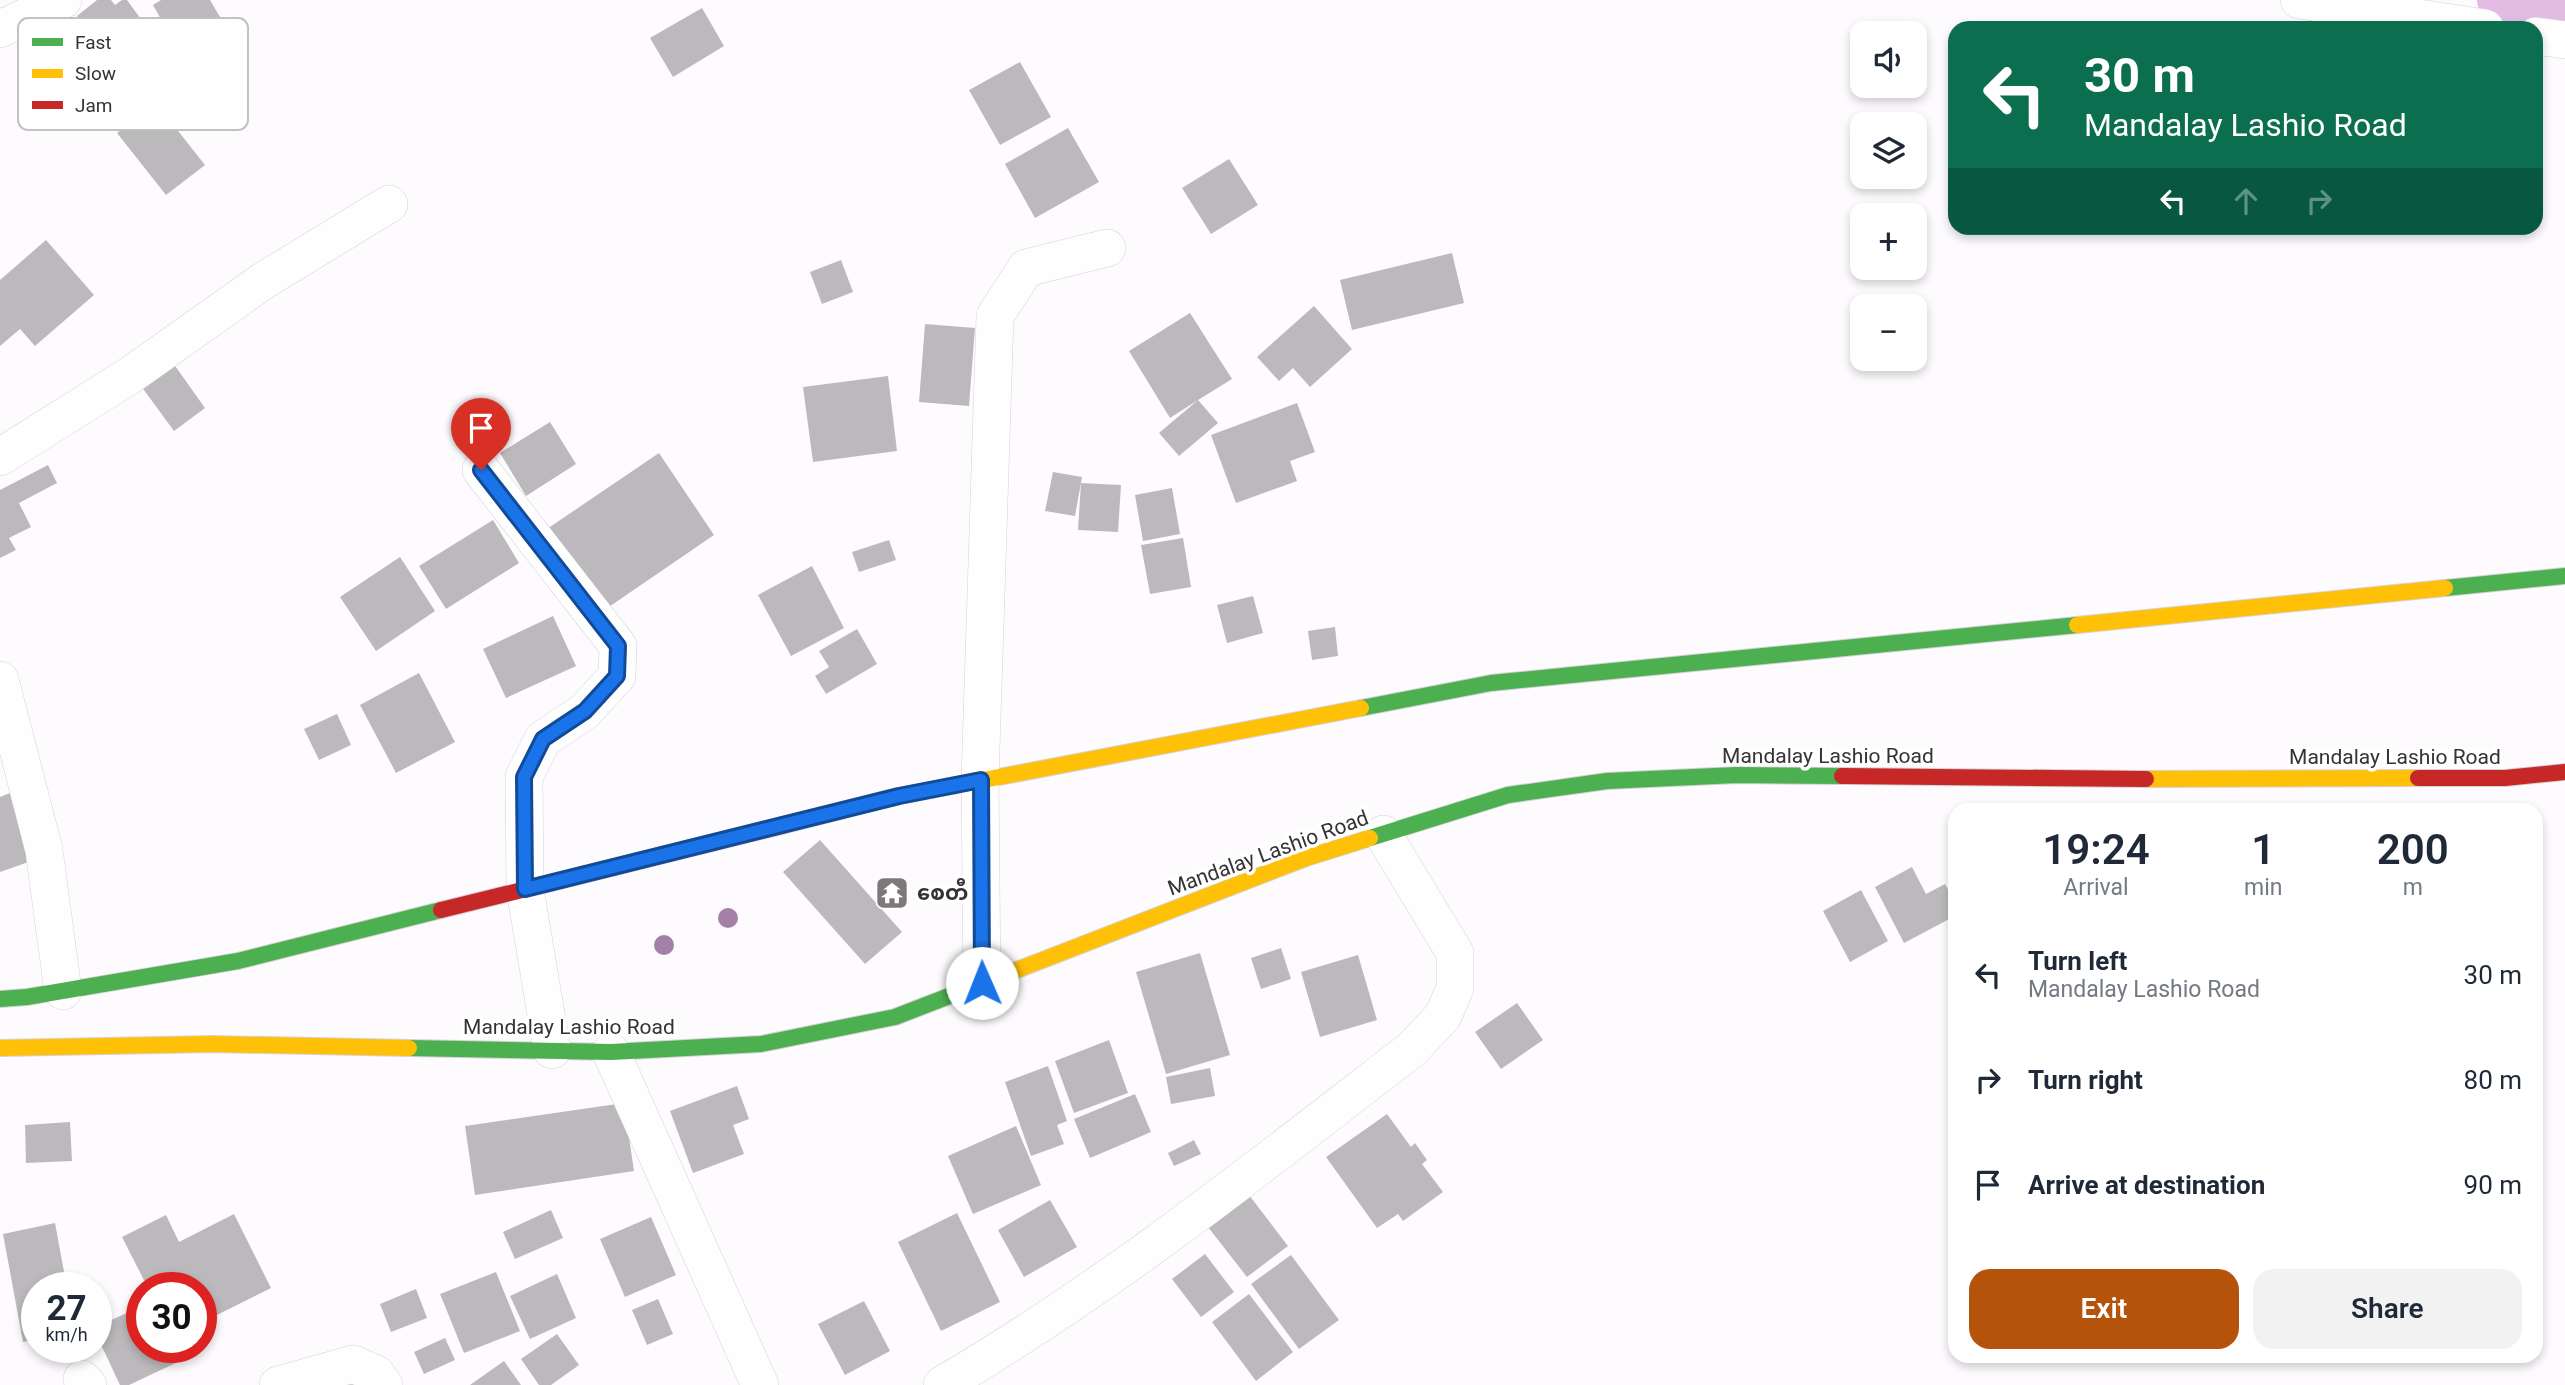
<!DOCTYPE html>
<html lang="en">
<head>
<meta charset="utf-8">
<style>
	:root { --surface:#fff; --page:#f2f2f3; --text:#1f2937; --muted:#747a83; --accent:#b45309 }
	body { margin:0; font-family:Roboto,"Noto Sans Myanmar",sans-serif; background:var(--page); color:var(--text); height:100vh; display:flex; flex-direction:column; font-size:26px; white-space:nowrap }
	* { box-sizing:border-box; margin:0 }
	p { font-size:23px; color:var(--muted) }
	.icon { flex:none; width:38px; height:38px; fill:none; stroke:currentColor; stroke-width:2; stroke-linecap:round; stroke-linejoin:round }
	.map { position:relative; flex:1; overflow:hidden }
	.details { position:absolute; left:1948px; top:803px; width:595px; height:560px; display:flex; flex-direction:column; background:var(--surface); border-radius:21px; box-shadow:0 4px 10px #0003 }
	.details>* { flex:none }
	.top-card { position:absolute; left:1948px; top:21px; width:595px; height:214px; border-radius:21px; box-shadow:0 4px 10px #0003; background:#0b6e4f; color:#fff; overflow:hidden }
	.buttons { position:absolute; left:1850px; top:21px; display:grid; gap:14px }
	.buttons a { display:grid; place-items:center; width:77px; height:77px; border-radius:14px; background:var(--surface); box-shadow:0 4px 10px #0003; font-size:35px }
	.speed { position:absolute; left:21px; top:1272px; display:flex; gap:14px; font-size:35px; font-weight:700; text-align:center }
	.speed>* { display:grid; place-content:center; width:91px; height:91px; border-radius:50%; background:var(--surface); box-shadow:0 4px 10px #0003; line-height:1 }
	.speed small { font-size:18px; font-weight:400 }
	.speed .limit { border:10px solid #d22; background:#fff; color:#111 }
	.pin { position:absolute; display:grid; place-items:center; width:60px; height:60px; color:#fff; margin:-72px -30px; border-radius:50% 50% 50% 0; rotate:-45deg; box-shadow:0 0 7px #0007 }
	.pin .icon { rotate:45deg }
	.me { position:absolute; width:77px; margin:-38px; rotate:359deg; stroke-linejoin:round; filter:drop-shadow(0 0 5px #0008) }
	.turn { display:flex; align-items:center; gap:24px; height:147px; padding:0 21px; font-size:32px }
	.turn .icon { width:91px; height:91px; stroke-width:2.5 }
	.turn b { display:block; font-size:49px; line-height:60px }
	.lanes { display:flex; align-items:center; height:66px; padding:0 21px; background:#0003; justify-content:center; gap:35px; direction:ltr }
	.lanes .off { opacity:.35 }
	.eta { display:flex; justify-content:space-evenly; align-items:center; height:119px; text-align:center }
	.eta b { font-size:42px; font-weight:600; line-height:49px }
	.button { display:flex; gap:14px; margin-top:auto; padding:14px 21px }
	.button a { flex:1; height:80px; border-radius:21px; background:var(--accent); color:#fff; font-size:28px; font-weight:600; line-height:80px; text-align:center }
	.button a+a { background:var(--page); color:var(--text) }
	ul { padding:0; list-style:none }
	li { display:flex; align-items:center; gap:21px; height:105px; padding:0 21px }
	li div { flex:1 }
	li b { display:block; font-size:26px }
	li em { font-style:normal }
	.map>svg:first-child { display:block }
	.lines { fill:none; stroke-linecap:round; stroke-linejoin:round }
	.canal { stroke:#e3bce4; stroke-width:42 }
	.building { fill:#bcb9bc }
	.street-casing { stroke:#d5d2d5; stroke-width:38 }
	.fast-casing { stroke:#d5d2d5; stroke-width:18 }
	.slow-casing { stroke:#d5d2d5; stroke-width:18 }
	.jam-casing { stroke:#d5d2d5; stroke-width:18 }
	.street { stroke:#fffeff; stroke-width:37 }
	.fast { stroke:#4caf50; stroke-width:16 }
	.slow { stroke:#ffc107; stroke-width:16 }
	.jam { stroke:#c62828; stroke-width:16 }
	.tree { fill:#a47fa6 }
	.route-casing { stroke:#114b97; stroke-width:18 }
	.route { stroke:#1a73e8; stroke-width:12 }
	.labels { text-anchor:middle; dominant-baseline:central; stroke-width:7; stroke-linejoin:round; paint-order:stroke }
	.street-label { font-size:21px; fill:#363236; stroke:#fff }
	.poi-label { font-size:21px; font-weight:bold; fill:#363236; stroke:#fff; text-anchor:start }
	.key { fill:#fff; stroke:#c3c2c3; stroke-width:2 }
	.key-label { font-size:19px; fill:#363236 }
</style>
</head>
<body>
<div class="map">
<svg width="2565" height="1385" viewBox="0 0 2565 1385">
	<rect width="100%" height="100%" fill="#fdfbfd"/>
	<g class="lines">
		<!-- canal -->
		<path class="canal" d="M 2498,0 L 2565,14"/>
	</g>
	<!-- building -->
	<path class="building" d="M 97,0 L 111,0 L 115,5 L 122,0 L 127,0 L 143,22 L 135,28 L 142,39 L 111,61 L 77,16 Z
		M 161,0 L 210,0 L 220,17 L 175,44 L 153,5 Z
		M 702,8 L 724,46 L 673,77 L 650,38 Z
		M 1020,62 L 1051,117 L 1000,145 L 969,90 Z
		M 175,87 L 190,107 L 171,122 L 205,165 L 166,195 L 117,133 Z
		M 1068,128 L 1099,182 L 1035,218 L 1005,164 Z
		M 1229,159 L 1258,205 L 1211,234 L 1182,188 Z
		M 46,240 L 94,295 L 35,346 L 20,329 L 0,346 L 0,280 Z
		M 1452,253 L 1464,303 L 1352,330 L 1340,280 Z
		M 841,260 L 853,292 L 822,304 L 810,272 Z
		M 1314,306 L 1352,349 L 1310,387 L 1293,368 L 1279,381 L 1257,357 Z
		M 1190,313 L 1232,379 L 1198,400 L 1218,423 L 1179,456 L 1159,433 L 1198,400 L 1170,418 L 1129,351 Z
		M 925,324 L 975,328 L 969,406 L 919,402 Z
		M 173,363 L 205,408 L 174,431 L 141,386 Z
		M 888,376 L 897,451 L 813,462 L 803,387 Z
		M 1297,403 L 1315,452 L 1290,461 L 1297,481 L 1236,503 L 1211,435 Z
		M 550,422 L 576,464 L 526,496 L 500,453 Z
		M 659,453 L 714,535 L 600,613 L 544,531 Z
		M 48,465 L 57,483 L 19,503 L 31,527 L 9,538 L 16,550 L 0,558 L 0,490 Z
		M 1053,472 L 1082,477 L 1075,516 L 1045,511 Z
		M 1081,483 L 1121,485 L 1118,532 L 1078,530 Z
		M 1172,488 L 1180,534 L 1143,541 L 1135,495 Z
		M 493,520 L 519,563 L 446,609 L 419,566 Z
		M 1183,538 L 1191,587 L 1150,594 L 1141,545 Z
		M 889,540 L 896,560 L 859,572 L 852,552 Z
		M 400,557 L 435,611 L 376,651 L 340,597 Z
		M 812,566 L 844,628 L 791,656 L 758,595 Z
		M 1253,596 L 1263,633 L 1227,643 L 1217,605 Z
		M 553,616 L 576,666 L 506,698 L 483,649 Z
		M 1335,627 L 1338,656 L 1312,660 L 1308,631 Z
		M 857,629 L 877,664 L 826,694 L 815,676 L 829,667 L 819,651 Z
		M 419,673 L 455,742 L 396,773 L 360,705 Z
		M 337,714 L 351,745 L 319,760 L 304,729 Z
		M 10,793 L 34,860 L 0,872 L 0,797 Z
		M 820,840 L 902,932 L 865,964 L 783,872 Z
		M 1912,867 L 1926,894 L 1945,884 L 1955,902 L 1955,916 L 1904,943 L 1875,887 Z
		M 1861,890 L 1888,941 L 1850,962 L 1823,911 Z
		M 1281,948 L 1291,979 L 1261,989 L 1251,958 Z
		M 1200,953 L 1230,1055 L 1166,1074 L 1136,972 Z
		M 1358,955 L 1377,1020 L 1320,1037 L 1301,972 Z
		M 1517,1003 L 1543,1040 L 1501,1069 L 1475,1032 Z
		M 1109,1040 L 1128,1093 L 1074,1113 L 1055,1061 Z
		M 1048,1066 L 1067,1121 L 1057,1125 L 1064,1144 L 1031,1156 L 1005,1082 Z
		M 1210,1068 L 1215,1096 L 1171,1104 L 1166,1077 Z
		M 737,1086 L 749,1119 L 733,1125 L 744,1154 L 693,1173 L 670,1111 Z
		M 1135,1094 L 1151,1132 L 1090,1158 L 1074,1119 Z
		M 624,1103 L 634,1171 L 475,1195 L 465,1126 Z
		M 1387,1114 L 1411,1147 L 1415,1143 L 1427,1160 L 1422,1164 L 1443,1192 L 1403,1221 L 1398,1214 L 1377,1228 L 1326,1157 Z
		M 70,1122 L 72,1161 L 26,1163 L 25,1125 Z
		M 1016,1126 L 1041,1185 L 973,1214 L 948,1156 Z
		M 1194,1140 L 1201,1154 L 1174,1166 L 1168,1153 Z
		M 1249,1195 L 1288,1246 L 1247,1277 L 1208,1227 Z
		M 1050,1200 L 1077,1247 L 1024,1277 L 998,1230 Z
		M 551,1210 L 563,1238 L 515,1259 L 503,1232 Z
		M 957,1213 L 1000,1302 L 941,1331 L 898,1242 Z
		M 234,1214 L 271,1288 L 201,1323 L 201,1288 L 148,1288 L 122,1237 L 166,1215 L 179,1242 Z
		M 651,1217 L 676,1275 L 625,1297 L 600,1239 Z
		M 55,1223 L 67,1288 L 37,1288 L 37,1339 L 23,1342 L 3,1234 Z
		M 1205,1254 L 1234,1292 L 1201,1317 L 1172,1279 Z
		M 1291,1255 L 1339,1320 L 1299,1349 L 1251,1284 Z
		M 496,1272 L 520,1331 L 464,1353 L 440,1294 Z
		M 557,1274 L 576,1318 L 530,1339 L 510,1296 Z
		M 416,1289 L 427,1318 L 391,1332 L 380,1304 Z
		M 1249,1294 L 1293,1352 L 1256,1381 L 1212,1322 Z
		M 658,1299 L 673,1334 L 647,1345 L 632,1310 Z
		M 864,1301 L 890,1351 L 845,1375 L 818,1324 Z
		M 142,1306 L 142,1348 L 173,1348 L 180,1361 L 129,1385 L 120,1385 L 96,1334 L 96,1327 Z
		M 557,1334 L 579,1365 L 551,1385 L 539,1385 L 521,1359 Z
		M 445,1338 L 455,1360 L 424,1374 L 414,1352 Z
		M 504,1361 L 521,1385 L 470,1385 Z"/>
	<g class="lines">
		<defs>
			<path id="street" d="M 2299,0 L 2485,28
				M 0,29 L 63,0
				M 2536,36 L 2565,40
				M 0,457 L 129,376 L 263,281 L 389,204
				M 481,470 L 618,646 L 617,676 L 585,711 L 543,739 L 524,777 L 525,889 L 552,1050
				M 0,680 L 44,850 L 63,991
				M 982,983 L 980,780 L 995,316 L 1026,268 L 1107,248
				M 611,1052 L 760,1385
				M 82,1379 L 88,1385
				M 278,1385 L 353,1364 L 376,1374 L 384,1385
				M 942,1385 C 1109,1287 1259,1167 1412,1049 L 1443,1016 L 1455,988 L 1455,953 L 1383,834"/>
			<path id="fast" d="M 2445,588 L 2565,576
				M 1361,708 L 1491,683 L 2077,625
				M 1370,838 L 1508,795 L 1607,781 L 1737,775 L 1842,776
				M 0,999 L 27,997 L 238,961 L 441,910
				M 409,1048 L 611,1052 L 761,1044 L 895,1017 L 1009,973"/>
			<path id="slow" d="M 2077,625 L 2445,588
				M 2146,779 L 2418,778
				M 781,826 L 899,796 L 1361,708
				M 1009,973 L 1306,858 L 1370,838
				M 0,1048 L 212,1044 L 409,1048"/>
			<path id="jam" d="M 1842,776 L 2146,779
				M 2418,778 L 2505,778 L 2565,772
				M 441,910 L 781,826"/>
		</defs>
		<!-- street casing -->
		<use href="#street" class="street-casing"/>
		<!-- fast casing -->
		<use href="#fast" class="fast-casing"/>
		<!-- slow casing -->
		<use href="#slow" class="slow-casing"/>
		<!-- jam casing -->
		<use href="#jam" class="jam-casing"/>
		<!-- street -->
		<use href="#street" class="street"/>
		<!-- fast -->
		<use href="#fast" class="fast"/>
		<!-- slow -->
		<use href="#slow" class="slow"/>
		<!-- jam -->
		<use href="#jam" class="jam"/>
	</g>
	<!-- trees -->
	<g class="tree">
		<circle cx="728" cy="918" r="10"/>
		<circle cx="664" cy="945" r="10"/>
	</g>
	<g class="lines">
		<defs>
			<path id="route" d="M 481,470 L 618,646 L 617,676 L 585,711 L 543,739 L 524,777 L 525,889 L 899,796 L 981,780 L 982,983"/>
		</defs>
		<!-- route casing -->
		<use href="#route" class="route-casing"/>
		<!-- route -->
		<use href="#route" class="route"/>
	</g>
	<!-- icons -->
	<defs>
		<symbol id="temple-square" viewBox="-11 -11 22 22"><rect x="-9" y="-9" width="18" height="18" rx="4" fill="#7c787c" stroke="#fff"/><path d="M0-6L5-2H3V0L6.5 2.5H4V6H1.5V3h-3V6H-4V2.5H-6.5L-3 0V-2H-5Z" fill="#fff"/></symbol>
	</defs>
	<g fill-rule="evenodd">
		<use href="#temple-square" x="873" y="874" width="38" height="38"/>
	</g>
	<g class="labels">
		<!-- street labels -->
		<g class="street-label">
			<text x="1828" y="756">Mandalay Lashio Road</text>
			<text x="2395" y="757">Mandalay Lashio Road</text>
			<text transform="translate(1268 853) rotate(-20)">Mandalay Lashio Road</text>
			<text x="569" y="1027">Mandalay Lashio Road</text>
		</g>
		<!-- poi labels -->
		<g class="poi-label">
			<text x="917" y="893">စေတီ</text>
		</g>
	</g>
	<!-- legend -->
	<rect x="18" y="18" width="230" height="112" rx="10" class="key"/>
	<rect x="32" y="38" width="31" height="8" fill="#4caf50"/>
	<rect x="32" y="69" width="31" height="9" fill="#ffc107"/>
	<rect x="32" y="101" width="31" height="8" fill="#c62828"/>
	<g class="key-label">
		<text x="75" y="49">Fast</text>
		<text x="75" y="80">Slow</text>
		<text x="75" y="112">Jam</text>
	</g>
</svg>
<div class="buttons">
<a><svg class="icon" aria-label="sound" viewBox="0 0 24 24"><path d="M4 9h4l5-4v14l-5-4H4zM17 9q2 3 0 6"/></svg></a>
<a><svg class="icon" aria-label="layers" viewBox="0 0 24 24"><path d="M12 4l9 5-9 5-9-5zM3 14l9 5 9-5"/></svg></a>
<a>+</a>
<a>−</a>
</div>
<div class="speed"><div>27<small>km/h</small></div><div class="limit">30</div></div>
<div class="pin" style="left:481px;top:470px;background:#d93025"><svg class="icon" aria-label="arrive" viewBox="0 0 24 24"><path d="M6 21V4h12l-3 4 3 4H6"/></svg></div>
<svg class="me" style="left:982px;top:983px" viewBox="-20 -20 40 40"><circle r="19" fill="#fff"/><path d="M0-13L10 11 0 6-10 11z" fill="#1a73e8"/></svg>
<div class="top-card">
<div class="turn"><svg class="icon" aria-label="left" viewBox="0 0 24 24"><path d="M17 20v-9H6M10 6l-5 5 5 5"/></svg><div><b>30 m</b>Mandalay Lashio Road</div></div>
<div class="lanes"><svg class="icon" aria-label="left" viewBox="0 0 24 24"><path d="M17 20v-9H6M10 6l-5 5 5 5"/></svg><svg class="icon off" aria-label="ahead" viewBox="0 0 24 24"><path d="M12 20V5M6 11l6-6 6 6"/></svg><svg class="icon off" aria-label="right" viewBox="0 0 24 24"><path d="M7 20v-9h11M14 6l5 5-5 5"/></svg></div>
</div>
<section class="details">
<div class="eta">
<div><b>19:24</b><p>Arrival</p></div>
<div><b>1</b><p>min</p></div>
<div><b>200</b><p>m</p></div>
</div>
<ul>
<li><svg class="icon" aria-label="left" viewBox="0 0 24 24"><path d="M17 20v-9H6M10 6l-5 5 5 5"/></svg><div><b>Turn left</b><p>Mandalay Lashio Road</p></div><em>30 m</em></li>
<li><svg class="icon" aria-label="right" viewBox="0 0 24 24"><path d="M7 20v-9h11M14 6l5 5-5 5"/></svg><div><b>Turn right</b></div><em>80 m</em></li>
<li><svg class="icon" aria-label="arrive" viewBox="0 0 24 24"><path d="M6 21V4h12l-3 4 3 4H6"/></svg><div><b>Arrive at destination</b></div><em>90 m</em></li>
</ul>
<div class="button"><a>Exit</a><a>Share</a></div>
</section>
</div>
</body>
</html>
